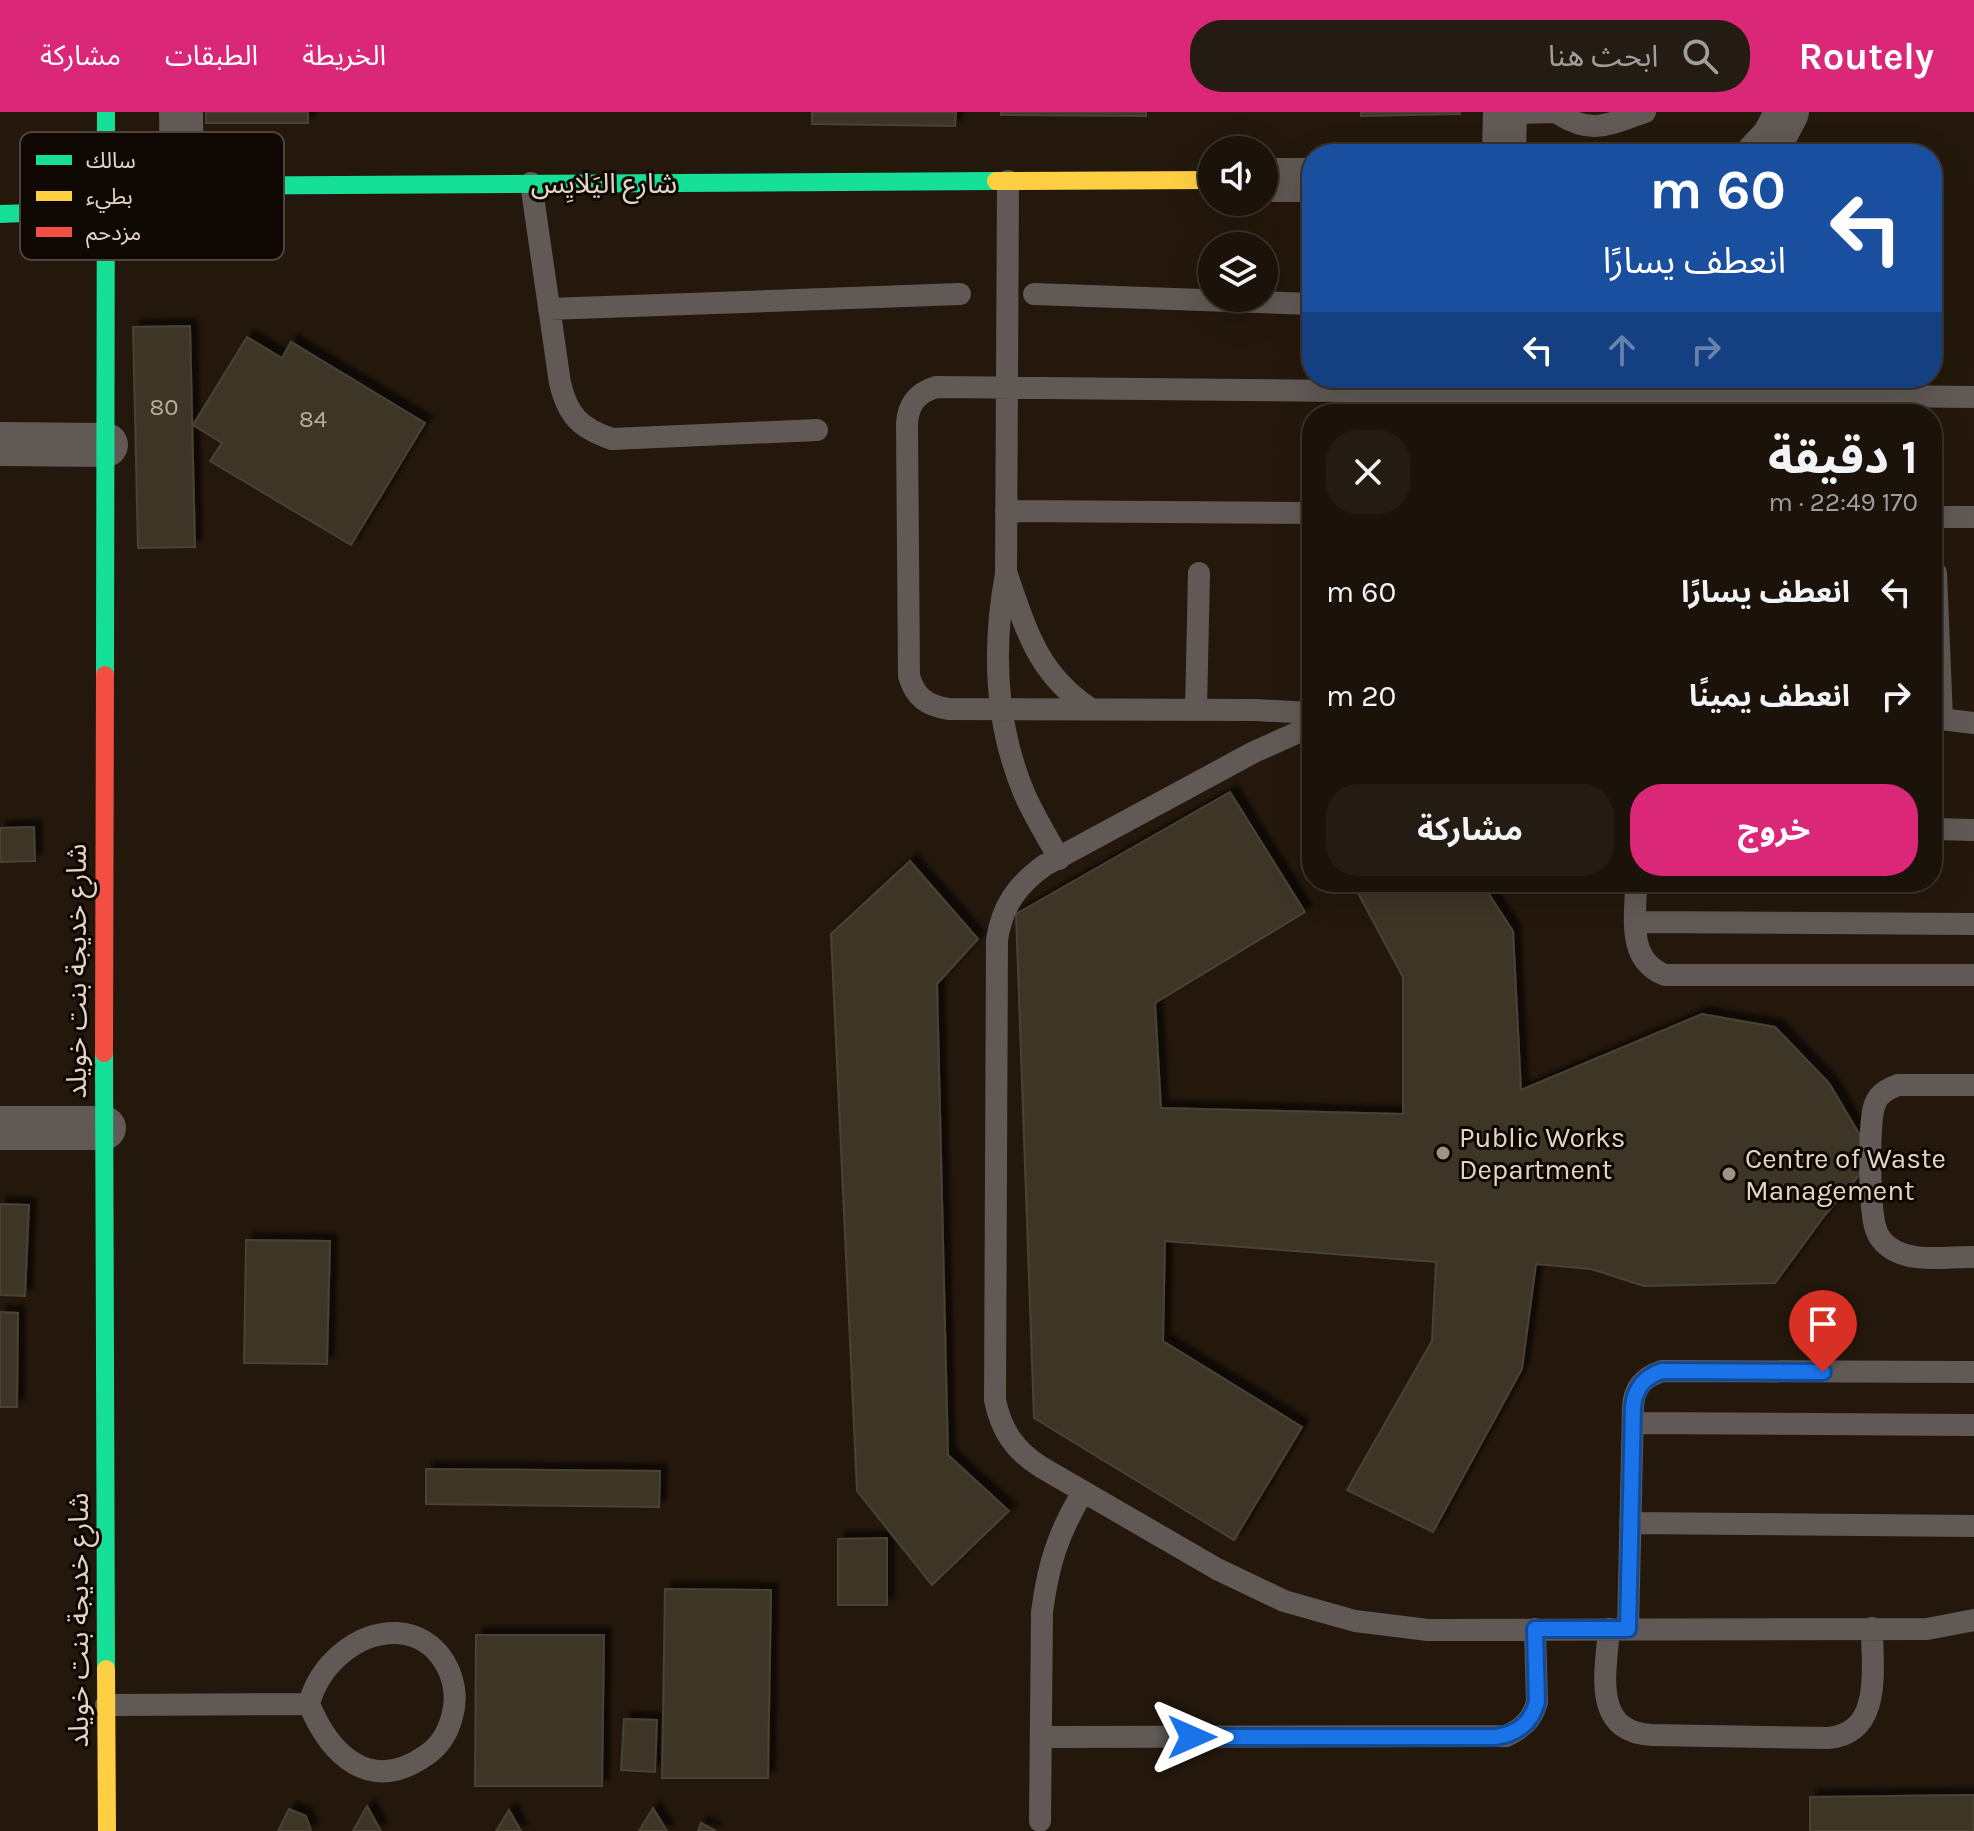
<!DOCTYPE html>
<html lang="ar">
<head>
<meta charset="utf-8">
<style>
	:root { --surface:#1b1209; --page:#241b12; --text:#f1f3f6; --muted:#a09e9c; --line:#39322a; --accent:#db2777 }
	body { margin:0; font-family:Karla,"Noto Sans Arabic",sans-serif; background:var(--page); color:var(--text); direction:rtl; height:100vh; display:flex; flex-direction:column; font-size:30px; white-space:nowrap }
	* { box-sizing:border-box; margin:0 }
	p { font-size:26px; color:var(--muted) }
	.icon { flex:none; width:44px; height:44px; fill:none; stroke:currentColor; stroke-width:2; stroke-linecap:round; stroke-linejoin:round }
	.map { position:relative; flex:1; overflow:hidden; direction:ltr }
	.panel { position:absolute; left:1302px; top:292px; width:640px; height:488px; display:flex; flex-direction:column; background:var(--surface); border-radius:32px; box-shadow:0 8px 32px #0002,0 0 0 2px var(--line); direction:rtl }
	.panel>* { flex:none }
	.banner { position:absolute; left:1302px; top:32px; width:640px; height:244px; border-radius:32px; box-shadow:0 8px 32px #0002,0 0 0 2px var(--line); direction:rtl; background:#1a4fa0; color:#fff; overflow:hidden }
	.tools { position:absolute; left:1198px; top:24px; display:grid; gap:16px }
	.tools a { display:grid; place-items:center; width:80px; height:80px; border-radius:50%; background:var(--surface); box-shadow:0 8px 32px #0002,0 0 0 2px var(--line); font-size:40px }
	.pin { position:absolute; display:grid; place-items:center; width:68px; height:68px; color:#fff; margin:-82px -34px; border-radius:50% 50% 50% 0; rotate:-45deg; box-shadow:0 0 8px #0007 }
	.pin .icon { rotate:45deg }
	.me { position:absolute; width:88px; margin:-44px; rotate:90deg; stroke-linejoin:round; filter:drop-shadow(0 0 6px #0008) }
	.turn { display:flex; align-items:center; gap:28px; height:168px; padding:0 24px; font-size:36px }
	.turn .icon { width:104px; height:104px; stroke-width:2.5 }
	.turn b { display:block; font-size:56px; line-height:68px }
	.lanes { display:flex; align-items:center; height:76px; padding:0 24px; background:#0003; justify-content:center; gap:40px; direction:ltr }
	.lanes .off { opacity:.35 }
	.round { display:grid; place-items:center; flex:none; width:84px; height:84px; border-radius:32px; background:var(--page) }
	.overview { display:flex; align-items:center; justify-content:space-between; height:136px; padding:0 24px }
	h1 { font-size:48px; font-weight:700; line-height:60px }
	.cta { display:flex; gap:16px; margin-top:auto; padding:16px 24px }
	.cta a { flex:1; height:92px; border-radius:32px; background:var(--accent); color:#fff; font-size:32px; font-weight:700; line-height:92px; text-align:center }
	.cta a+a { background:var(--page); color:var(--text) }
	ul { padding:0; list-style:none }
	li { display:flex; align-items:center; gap:24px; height:104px; padding:0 24px }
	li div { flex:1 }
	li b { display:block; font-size:30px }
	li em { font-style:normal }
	header { display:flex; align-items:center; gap:48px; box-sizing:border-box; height:112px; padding:0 40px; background:var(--accent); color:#fff }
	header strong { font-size:38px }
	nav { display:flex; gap:44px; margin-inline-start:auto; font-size:28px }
	.search { width:560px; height:72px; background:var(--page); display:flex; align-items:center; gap:20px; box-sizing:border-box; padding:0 28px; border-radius:32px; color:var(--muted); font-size:30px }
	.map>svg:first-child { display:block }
	.building { fill:#3e3627; stroke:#494236; stroke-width:2; filter:url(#shadow) }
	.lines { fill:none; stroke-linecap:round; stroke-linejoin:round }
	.lane { stroke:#605956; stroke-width:22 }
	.street { stroke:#605956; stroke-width:44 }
	.fast { stroke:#16e098; stroke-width:18 }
	.slow { stroke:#ffcf43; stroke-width:18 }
	.jam { stroke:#f24e42; stroke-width:18 }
	.route-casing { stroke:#114b97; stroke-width:20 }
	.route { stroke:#1a73e8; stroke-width:14 }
	.poi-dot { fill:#a09285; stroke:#0f0701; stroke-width:3 }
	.labels { text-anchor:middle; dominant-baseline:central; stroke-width:6; stroke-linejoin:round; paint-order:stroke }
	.number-label { font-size:24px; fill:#baac9e }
	.street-label { font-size:28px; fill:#e3d4c6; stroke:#0f0701 }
	.poi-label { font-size:28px; fill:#e3d4c6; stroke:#0f0701; text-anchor:start }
	.key { fill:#0f0701; stroke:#4f443c; stroke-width:2 }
	.key-label { font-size:22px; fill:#e3d4c6 }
</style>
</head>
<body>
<header>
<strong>Routely</strong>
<div class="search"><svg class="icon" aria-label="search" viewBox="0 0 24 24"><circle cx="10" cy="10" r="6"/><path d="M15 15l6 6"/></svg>ابحث هنا</div>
<nav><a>الخريطة</a><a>الطبقات</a><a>مشاركة</a></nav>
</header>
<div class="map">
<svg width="1974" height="1719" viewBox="0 0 1974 1719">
	<defs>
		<filter id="shadow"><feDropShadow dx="7" dy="-7" stdDeviation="2" flood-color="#0009"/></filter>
	</defs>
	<rect width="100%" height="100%" fill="#24180c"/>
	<!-- building -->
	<path class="building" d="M 206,0 L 308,0 L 308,11 L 206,11 Z
		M 812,0 L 956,0 L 955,14 L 812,12 Z
		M 1001,0 L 1146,0 L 1146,4 L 1001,3 Z
		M 1361,0 L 1460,0 L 1460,2 L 1361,4 Z
		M 190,214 L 195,435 L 138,436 L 133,215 Z
		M 247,225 L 282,246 L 291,230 L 425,311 L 351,433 L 210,349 L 222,331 L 193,313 Z
		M 1230,680 L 1305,800 L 1155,891 L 1161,996 L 1403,1002 L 1403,865 L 1352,770 L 1481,770 L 1513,819 L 1521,978 L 1702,902 L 1775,915 L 1829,971 L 1860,1023 L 1863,1059 L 1825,1103 L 1775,1171 L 1644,1174 L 1591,1157 L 1536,1152 L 1522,1257 L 1433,1420 L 1347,1378 L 1432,1229 L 1436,1150 L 1165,1129 L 1163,1229 L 1302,1315 L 1234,1428 L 1034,1306 L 1016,802 Z
		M 34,715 L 35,749 L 0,750 L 0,716 Z
		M 910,749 L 978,827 L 937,872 L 948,1343 L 1009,1399 L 932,1473 L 857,1379 L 831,822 Z
		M 0,1092 L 29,1093 L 25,1184 L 0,1183 Z
		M 246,1128 L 330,1129 L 327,1252 L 244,1251 Z
		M 0,1200 L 18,1201 L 17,1295 L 0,1295 Z
		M 426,1357 L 660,1359 L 659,1395 L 426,1392 Z
		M 887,1426 L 887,1493 L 838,1493 L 838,1427 Z
		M 665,1477 L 771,1478 L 768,1666 L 662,1666 Z
		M 476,1523 L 604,1523 L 602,1674 L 475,1674 Z
		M 624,1607 L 657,1608 L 655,1660 L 621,1658 Z
		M 1974,1683 L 1974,1719 L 1810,1719 L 1810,1685 Z
		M 367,1694 L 381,1719 L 353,1719 Z
		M 653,1696 L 667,1719 L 639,1719 Z
		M 289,1697 L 306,1704 L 311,1719 L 278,1719 Z
		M 509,1698 L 521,1719 L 496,1719 Z
		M 701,1711 L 716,1719 L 698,1719 Z"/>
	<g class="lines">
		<!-- lane -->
		<path class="lane" d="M 1505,1 L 1566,0
			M 1559,2 C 1593,24 1611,11 1645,0
			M 1008,69 L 1006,462 C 992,537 995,611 1024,681 C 1034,704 1048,726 1059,747
			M 531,71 L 560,271 C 568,304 580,316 612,327 L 817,318
			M 1034,182 L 1312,192
			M 549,197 L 960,182
			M 1006,399 L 1312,401
			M 1932,405 L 1974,405
			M 1936,461 L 1942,606
			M 1007,463 C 1027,520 1038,562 1091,597
			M 1196,598 L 1199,461
			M 1312,601 L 1255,598 L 949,597 C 927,594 915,585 909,564 L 907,312 C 908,292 917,281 936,275 L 1974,285
			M 1932,606 L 1974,611
			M 1312,614 L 1254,640 L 1045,753 C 1017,773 1002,794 997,828 L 995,1288 C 1001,1318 1015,1339 1041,1355 L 1217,1457 L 1284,1489 L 1355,1509 L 1428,1518 L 1927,1517 L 1974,1508
			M 1932,717 L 1974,718
			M 1636,770 C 1636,804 1626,848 1665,863 L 1974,863
			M 1636,810 L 1974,812
			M 1974,973 L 1898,973 C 1888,977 1879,981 1875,992 C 1868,1010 1870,1083 1873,1103 C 1874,1116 1879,1128 1889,1135 C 1911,1152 1949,1144 1974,1145
			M 1633,1311 L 1974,1313
			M 1630,1411 L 1974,1414
			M 1609,1517 C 1606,1559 1591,1620 1652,1623 L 1828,1626 C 1883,1621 1872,1557 1872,1516
			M 1628,1517 L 1633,1295 C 1634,1275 1644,1265 1662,1259 L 1974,1260
			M 106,1593 L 309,1592 C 330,1643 370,1682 425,1644 C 439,1635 448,1620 452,1605 C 463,1568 439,1523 397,1521 C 355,1520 319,1554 309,1592
			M 1041,1625 L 1506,1624 C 1523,1616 1532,1608 1537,1590 L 1535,1517
			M 1040,1709 L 1042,1500 C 1048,1453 1058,1421 1083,1380"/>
		<!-- street -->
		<path class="street" d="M 181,0 L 182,73
			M 1504,42 L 1505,0
			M 1758,42 L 1774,25 L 1787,0
			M 1264,68 L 1312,68
			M 0,332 L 106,333
			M 0,1016 L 104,1016"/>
		<!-- fast -->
		<path class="fast" d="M 0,102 C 54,102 103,88 154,74 L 996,69
			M 105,563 L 106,0
			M 104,941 L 106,1557"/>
		<!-- slow -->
		<path class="slow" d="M 996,69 L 1212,68
			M 106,1557 L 107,1719"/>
		<!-- jam -->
		<path class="jam" d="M 104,941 L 105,563"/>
	</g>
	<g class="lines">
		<defs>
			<path id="route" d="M 1192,1625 L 1495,1625 C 1517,1622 1531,1612 1537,1590 L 1535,1517 L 1628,1517 L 1633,1295 C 1635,1276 1644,1265 1662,1259 L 1823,1260"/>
		</defs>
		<!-- route casing -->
		<use href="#route" class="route-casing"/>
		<!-- route -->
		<use href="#route" class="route"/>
	</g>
	<!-- markers -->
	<g class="poi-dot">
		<circle cx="1443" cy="1041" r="8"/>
		<circle cx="1729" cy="1062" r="8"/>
	</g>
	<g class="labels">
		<!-- number labels -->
		<g class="number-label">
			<text x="164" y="295">80</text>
			<text x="313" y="307">84</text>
		</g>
		<!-- street labels -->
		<g class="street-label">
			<text x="604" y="71">شارع اليَلايِس</text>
			<text transform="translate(76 859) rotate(-90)">شارع خديجة بنت خويلد</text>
			<text transform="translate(78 1508) rotate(-90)">شارع خديجة بنت خويلد</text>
		</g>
		<!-- poi labels -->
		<g class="poi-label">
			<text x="1459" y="1025">Public Works<tspan x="1459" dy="32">Department</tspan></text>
			<text x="1745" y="1046">Centre of Waste<tspan x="1745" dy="32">Management</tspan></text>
		</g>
	</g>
	<!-- legend -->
	<rect x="20" y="20" width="264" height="128" rx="12" class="key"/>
	<rect x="36" y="43" width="36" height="10" fill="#16e098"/>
	<rect x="36" y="79" width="36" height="10" fill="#ffcf43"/>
	<rect x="36" y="115" width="36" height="10" fill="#f24e42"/>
	<g class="key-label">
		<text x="86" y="56">سالك</text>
		<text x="86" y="92">بطيء</text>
		<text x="86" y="128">مزدحم</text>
	</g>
</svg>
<div class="tools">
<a><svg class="icon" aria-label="sound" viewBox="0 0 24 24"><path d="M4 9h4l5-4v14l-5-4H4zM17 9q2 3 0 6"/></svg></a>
<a><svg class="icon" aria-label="layers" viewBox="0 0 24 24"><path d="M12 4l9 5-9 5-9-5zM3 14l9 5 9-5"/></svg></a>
</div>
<div class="pin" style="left:1823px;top:1260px;background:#d93025"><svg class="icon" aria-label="arrive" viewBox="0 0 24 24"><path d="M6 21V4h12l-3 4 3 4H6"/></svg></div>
<svg class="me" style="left:1192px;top:1625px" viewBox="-20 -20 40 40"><path d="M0-17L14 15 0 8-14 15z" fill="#1a73e8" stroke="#fff" stroke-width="4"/></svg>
<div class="banner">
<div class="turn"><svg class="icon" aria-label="left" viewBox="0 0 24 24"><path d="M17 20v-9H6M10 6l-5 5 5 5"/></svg><div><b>60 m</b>انعطف يسارًا</div></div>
<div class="lanes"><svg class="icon" aria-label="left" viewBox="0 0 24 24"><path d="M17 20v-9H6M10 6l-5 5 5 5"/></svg><svg class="icon off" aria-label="ahead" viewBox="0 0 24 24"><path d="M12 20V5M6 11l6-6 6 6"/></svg><svg class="icon off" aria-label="right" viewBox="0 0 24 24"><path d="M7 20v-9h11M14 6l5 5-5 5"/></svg></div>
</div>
<section class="panel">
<div class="overview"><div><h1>1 دقيقة</h1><p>170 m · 22:49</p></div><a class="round"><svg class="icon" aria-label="close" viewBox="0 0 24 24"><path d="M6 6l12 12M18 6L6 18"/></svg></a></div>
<ul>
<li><svg class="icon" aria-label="left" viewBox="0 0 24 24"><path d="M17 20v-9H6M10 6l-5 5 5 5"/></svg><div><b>انعطف يسارًا</b></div><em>60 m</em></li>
<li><svg class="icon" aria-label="right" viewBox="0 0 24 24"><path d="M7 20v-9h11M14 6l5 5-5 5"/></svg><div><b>انعطف يمينًا</b></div><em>20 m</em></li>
</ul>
<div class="cta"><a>خروج</a><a>مشاركة</a></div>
</section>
</div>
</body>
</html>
